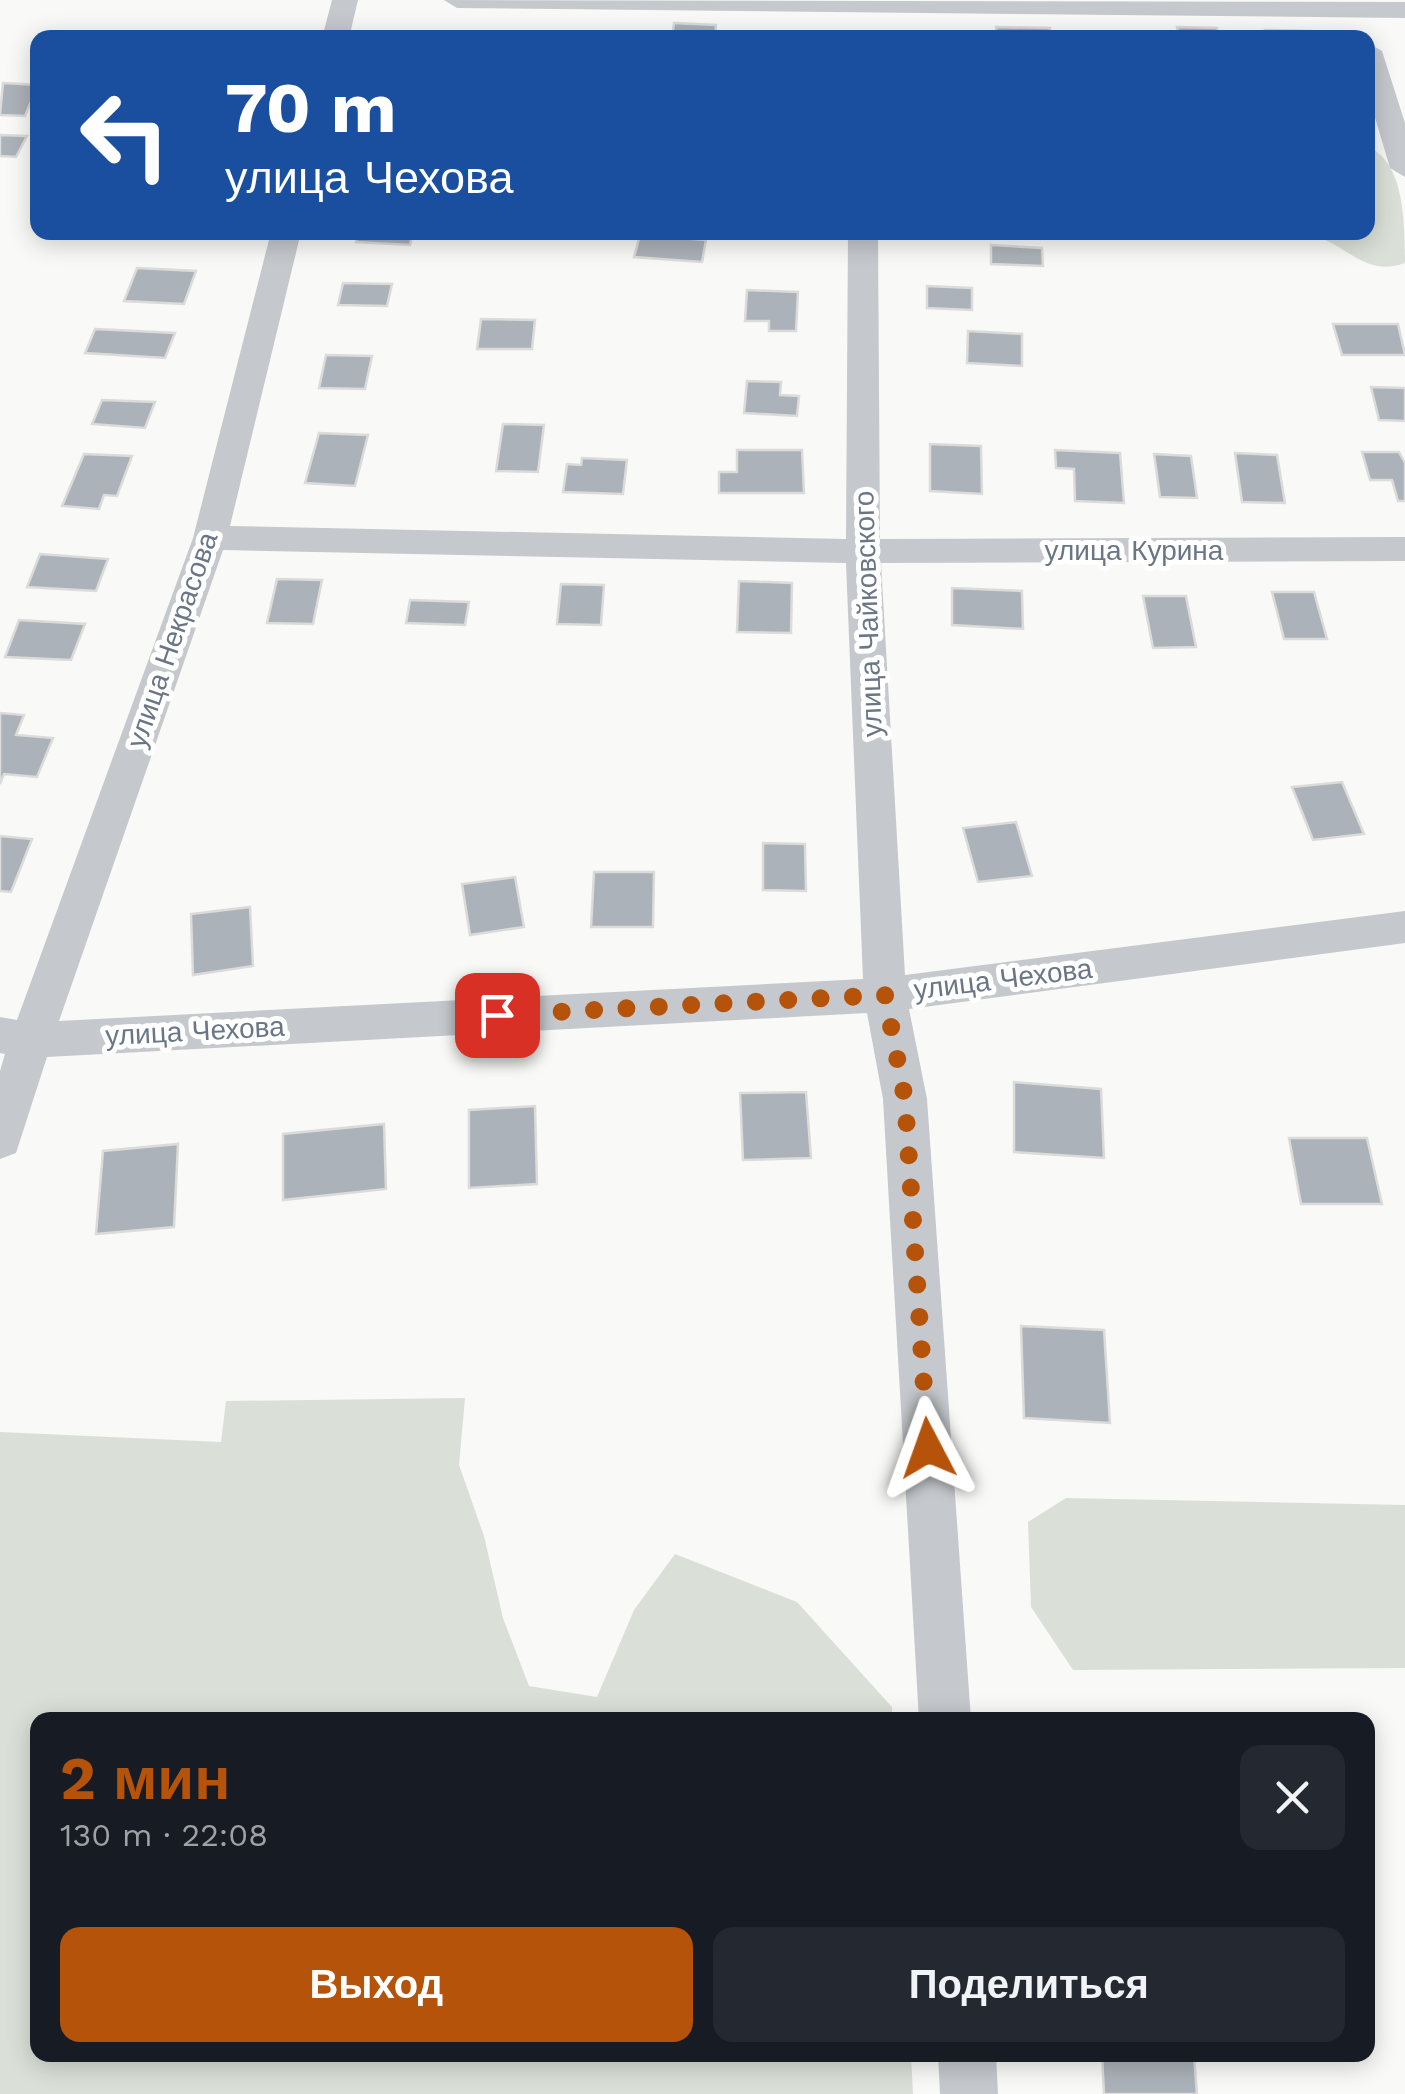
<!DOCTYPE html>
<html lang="ru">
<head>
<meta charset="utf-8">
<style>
	:root { --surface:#171b24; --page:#242831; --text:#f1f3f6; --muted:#9ea1a6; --accent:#b45309 }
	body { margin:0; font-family:"Work Sans",sans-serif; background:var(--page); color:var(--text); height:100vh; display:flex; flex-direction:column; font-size:38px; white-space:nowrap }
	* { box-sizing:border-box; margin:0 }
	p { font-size:32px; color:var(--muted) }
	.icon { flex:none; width:55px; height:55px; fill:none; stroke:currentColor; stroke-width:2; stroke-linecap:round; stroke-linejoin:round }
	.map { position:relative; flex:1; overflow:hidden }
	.sheet { position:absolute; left:30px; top:1712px; width:1345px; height:350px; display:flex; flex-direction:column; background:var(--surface); border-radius:20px; box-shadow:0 5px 25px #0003 }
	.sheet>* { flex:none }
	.guide { position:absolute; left:30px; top:30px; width:1345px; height:210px; border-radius:20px; box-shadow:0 5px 25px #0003; background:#1a4fa0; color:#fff; overflow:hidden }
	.pin { position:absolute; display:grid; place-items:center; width:85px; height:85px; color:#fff; margin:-42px; border-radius:20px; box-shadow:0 5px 15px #0006 }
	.me { position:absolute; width:110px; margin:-55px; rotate:356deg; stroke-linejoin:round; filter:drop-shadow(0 0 8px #0008) }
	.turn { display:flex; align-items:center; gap:35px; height:210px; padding:0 30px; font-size:45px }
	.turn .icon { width:130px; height:130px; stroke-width:2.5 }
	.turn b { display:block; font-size:70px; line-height:85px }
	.round { display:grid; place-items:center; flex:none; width:105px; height:105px; border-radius:20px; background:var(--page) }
	.head { display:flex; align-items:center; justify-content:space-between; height:170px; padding:0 30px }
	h1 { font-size:60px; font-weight:700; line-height:75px; color:var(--accent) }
	.cta { display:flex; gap:20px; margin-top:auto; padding:20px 30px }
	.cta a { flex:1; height:115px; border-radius:20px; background:var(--accent); color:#fff; font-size:40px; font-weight:700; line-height:115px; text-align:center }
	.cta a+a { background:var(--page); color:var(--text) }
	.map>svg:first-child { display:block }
	.green { fill:#dae0d8 }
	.building { fill:#acb2b9; stroke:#dbdbd9; stroke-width:2.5 }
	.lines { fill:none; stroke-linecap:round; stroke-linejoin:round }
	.minor { fill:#c5c8cc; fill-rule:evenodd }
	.route { stroke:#b45309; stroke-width:18; stroke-dasharray:0 32.4 }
	.labels { text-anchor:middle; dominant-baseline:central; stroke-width:10; stroke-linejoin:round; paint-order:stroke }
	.street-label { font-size:28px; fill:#6a7686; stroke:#fff }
</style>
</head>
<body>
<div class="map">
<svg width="1405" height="2094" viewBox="0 0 1405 2094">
	<rect width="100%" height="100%" fill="#f9f9f7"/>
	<!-- green -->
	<path class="green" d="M 1368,147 C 1405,162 1405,225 1405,263 C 1368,277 1349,248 1318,237 C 1301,231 1281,238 1263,233 L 1368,232 Z
		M 465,1398 L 459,1465 L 484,1536 L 503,1618 L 529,1686 L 597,1697 L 634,1610 L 675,1554 L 797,1602 L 892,1707 L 892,1720 L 38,1720 L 38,2055 L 911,2055 L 913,2094 L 0,2094 L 0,1432 L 221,1442 L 226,1401 Z
		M 1066,1498 L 1405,1505 L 1405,1668 L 1073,1670 L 1031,1607 L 1028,1522 Z"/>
	<!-- building -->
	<path class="building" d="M 674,23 L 716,25 L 715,38 L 672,38 Z
		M 996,27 L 1050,28 L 1051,38 L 997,38 Z
		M 1177,27 L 1217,28 L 1219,38 L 1179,38 Z
		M 1265,30 L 1311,31 L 1313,38 L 1267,38 Z
		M 3,83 L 38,85 L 25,116 L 0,115 Z
		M 0,135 L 27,136 L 16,157 L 0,156 Z
		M 359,232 L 413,232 L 410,245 L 356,242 Z
		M 640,235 L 706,240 L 702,262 L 634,257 Z
		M 991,245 L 1042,248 L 1043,266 L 991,264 Z
		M 137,268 L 196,271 L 184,304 L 124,301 Z
		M 343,283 L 392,284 L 387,306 L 338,305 Z
		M 927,286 L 972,288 L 972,310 L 927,308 Z
		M 747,290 L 798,292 L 796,331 L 769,331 L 769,321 L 745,321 Z
		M 481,319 L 535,320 L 532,349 L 477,349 Z
		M 1333,324 L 1398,324 L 1405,355 L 1342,355 Z
		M 95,329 L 175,333 L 165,358 L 85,353 Z
		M 968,331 L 1022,334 L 1022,366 L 967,363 Z
		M 326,355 L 372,356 L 365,389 L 319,388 Z
		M 747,381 L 781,382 L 780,395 L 799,396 L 797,416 L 744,413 Z
		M 1371,387 L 1405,388 L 1405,421 L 1379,420 Z
		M 102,400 L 155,402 L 145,428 L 92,424 Z
		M 503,424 L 544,425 L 538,472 L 496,471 Z
		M 319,433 L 368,435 L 355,486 L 305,483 Z
		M 930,444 L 981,446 L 982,494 L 930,491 Z
		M 737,450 L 802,450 L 804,493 L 719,493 L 719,472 L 737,472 Z
		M 1055,450 L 1120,453 L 1124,503 L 1075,501 L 1074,469 L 1056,468 Z
		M 1362,452 L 1399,452 L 1405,463 L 1405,501 L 1398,501 L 1392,480 L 1370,480 Z
		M 1235,453 L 1277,455 L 1285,503 L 1242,502 Z
		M 84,454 L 132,456 L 117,496 L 104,495 L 99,509 L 62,506 Z
		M 1154,454 L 1191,456 L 1197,498 L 1160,497 Z
		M 582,458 L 627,460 L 623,494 L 563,492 L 567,464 L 581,465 Z
		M 40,554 L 108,559 L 96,591 L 27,587 Z
		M 277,579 L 322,580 L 313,624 L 267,623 Z
		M 739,581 L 792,583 L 791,633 L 737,632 Z
		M 561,584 L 604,585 L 601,625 L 557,624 Z
		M 952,588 L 1022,591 L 1023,629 L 952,625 Z
		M 1272,592 L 1314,592 L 1327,639 L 1284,639 Z
		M 1143,596 L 1186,596 L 1196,647 L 1153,648 Z
		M 410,600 L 469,602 L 465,625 L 406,623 Z
		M 19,620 L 85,624 L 71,660 L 5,657 Z
		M 0,713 L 24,715 L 16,735 L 53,738 L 37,777 L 4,774 L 0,784 Z
		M 1342,782 L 1364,834 L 1313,840 L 1292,787 Z
		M 1016,822 L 1032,876 L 978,882 L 963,828 Z
		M 0,836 L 32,839 L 11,892 L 0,891 Z
		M 763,843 L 805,844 L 806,891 L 763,890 Z
		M 594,872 L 654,872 L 653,927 L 591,927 Z
		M 515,877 L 524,927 L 470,935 L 462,884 Z
		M 250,907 L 253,966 L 193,975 L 191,914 Z
		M 1014,1082 L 1101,1089 L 1104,1158 L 1014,1152 Z
		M 806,1092 L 811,1158 L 743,1160 L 740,1093 Z
		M 535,1106 L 537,1184 L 469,1188 L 469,1110 Z
		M 384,1124 L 386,1189 L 283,1200 L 283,1134 Z
		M 1289,1138 L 1367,1138 L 1382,1204 L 1301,1204 Z
		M 178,1144 L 174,1227 L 96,1234 L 103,1151 Z
		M 1021,1326 L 1104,1330 L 1110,1423 L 1024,1418 Z
		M 1102,2055 L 1194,2055 L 1197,2094 L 1104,2094 Z"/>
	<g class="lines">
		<!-- minor -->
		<path class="minor" d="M 332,0 L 358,0 L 349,38 L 322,38 Z
			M 444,0 L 1405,2 L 1405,18 L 457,8 Z
			M 1368,43 L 1382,51 L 1405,123 L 1405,177 L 1390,168 L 1368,94 Z
			M 271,232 L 301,232 L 230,526 L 846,539 L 848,232 L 878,232 L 880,539 L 1405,537 L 1405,561 L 881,563 L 905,975 L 1405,911 L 1405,943 L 909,1009 L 927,1099 L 971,1720 L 919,1720 L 883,1099 L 867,1013 L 47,1057 L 16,1153 L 0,1159 L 0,1071 L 5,1054 L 0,1053 L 0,1017 L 17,1020 L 193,538 ZM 223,550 L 846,563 L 863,979 L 59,1021 Z
			M 938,2055 L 996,2055 L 998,2094 L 940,2094 Z"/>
	</g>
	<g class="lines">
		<!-- route -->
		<path class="route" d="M 497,1015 L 885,995 L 905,1099 L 928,1448"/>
	</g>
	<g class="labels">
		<!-- street labels -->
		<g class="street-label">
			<text x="1134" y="550">улица Курина</text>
			<text transform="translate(868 614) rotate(-92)">улица Чайковского</text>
			<text transform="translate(172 640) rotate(-71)">улица Некрасова</text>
			<text transform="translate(1003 979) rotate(-7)">улица Чехова</text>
			<text transform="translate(195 1031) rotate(-3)">улица Чехова</text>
		</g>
	</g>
</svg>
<div class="pin" style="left:497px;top:1015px;background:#d93025"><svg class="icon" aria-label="arrive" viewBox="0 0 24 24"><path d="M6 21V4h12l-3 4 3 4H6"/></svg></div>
<svg class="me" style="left:928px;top:1448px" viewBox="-20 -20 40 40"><path d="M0-17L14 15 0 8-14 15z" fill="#b45309" stroke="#fff" stroke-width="4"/></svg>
<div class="guide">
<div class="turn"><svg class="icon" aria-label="left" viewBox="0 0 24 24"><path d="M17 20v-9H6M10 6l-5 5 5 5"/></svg><div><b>70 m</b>улица Чехова</div></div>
</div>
<section class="sheet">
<div class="head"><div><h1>2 мин</h1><p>130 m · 22:08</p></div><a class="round"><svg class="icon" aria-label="close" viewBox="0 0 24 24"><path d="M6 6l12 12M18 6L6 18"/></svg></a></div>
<div class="cta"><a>Выход</a><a>Поделиться</a></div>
</section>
</div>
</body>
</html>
